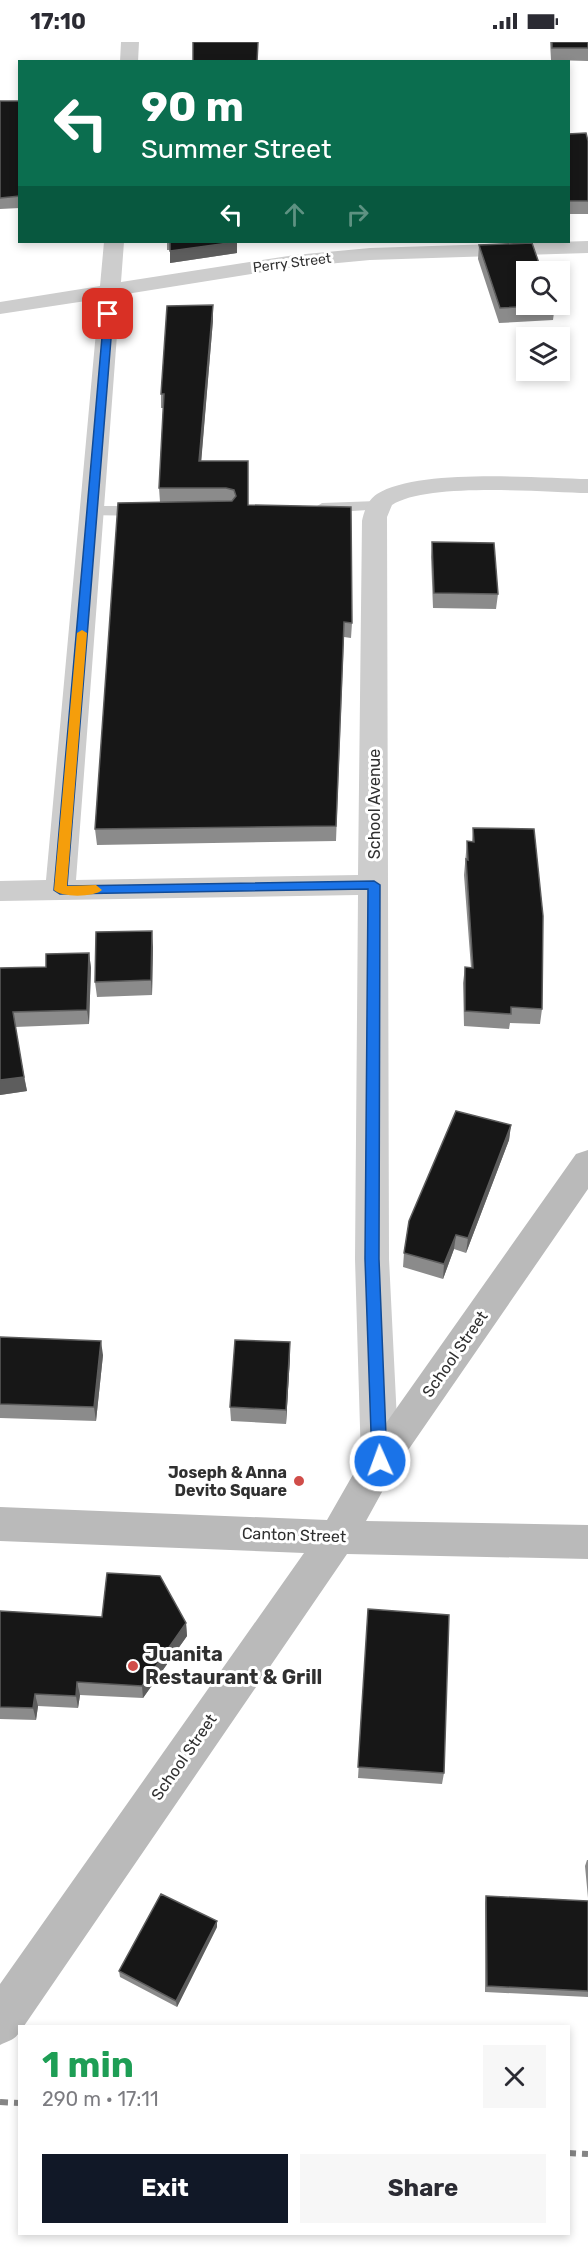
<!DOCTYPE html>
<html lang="en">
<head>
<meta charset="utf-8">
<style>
	:root { --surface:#fff; --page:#f7f7f7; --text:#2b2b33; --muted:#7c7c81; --accent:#111827 }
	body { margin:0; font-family:Rubik,sans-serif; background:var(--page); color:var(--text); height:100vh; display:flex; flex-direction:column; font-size:22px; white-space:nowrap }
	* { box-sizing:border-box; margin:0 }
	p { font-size:20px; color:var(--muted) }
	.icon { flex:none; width:33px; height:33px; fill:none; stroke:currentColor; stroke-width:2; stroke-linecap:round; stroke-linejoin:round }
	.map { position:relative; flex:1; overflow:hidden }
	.details { position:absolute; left:18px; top:1983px; width:552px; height:210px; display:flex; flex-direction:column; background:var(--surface); border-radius:0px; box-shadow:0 3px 9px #0003 }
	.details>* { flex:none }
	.banner { position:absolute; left:18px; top:18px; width:552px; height:183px; border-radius:0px; box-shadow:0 3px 9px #0003; background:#0b6e4f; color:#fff; overflow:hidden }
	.controls { position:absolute; left:516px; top:219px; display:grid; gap:12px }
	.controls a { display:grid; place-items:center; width:54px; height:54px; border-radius:0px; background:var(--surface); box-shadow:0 3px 9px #0003; font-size:30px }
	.pin { position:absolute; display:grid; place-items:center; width:51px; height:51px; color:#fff; margin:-26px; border-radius:12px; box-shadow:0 3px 9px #0006 }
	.me { position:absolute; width:66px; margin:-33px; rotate:358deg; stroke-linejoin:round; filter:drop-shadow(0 0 4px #0008) }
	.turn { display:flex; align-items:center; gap:21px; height:126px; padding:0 24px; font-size:27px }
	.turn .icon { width:78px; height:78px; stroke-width:2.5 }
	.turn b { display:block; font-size:42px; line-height:51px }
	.lanes { display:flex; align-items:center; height:57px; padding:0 24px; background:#0003; justify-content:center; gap:30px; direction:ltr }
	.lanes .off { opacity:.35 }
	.round { display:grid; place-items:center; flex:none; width:63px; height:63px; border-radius:0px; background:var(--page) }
	.headline { display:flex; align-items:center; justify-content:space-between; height:102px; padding:0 24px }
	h1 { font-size:36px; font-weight:700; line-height:45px; color:#1e9e55 }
	.button { display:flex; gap:12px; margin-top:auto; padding:12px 24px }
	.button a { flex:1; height:69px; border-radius:0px; background:var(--accent); color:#fff; font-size:24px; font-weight:700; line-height:69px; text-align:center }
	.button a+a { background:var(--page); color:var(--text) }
	.status { display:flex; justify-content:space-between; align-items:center; height:42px; padding:0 30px; background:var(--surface); direction:ltr }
	.status svg { height:16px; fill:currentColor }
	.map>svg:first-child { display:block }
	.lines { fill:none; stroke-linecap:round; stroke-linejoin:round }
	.lane { fill:#cdcdcd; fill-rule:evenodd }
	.street { fill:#cdcdcd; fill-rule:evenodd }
	.secondary { fill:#bababa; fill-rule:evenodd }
	.rail { stroke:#858585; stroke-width:6; stroke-dasharray:8 6; stroke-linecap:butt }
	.wall { fill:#8b8b8b }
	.shaded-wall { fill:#5d5d5d }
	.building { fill:#171717; stroke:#5d5d5d; stroke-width:1.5 }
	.route { fill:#1a73e8; stroke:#114b97; stroke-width:1.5 }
	.slow { fill:#f59e0b }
	.poi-dot { fill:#d04d49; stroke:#fff; stroke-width:2 }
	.labels { text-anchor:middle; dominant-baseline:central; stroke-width:6; stroke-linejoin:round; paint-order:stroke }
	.far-street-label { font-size:14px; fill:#303030; stroke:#fff }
	.street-label { font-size:16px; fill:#303030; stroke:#fff }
	.poi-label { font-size:16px; font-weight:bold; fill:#303030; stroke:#fff; text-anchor:end }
	.near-poi-label { font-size:20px; font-weight:bold; fill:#303030; stroke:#fff; text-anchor:start }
</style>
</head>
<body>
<div class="status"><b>17:10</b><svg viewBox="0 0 49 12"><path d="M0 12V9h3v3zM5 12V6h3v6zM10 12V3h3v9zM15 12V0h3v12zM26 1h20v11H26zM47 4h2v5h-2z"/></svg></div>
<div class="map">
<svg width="588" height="2211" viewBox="0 0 588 2211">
	<rect width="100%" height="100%" fill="#fff"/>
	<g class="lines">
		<!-- lane -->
		<path class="lane" d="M 377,459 L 385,464 L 383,467 L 322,471 L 314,466 L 322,461 Z
			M 92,464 L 148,464 L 156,469 L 148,474 L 86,473 L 84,469 L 86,465 Z"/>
		<!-- street -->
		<path class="street" d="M 121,0 L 139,0 L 138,20 L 120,20 Z
			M 588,199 L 588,211 L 370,218 L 295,225 L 120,253 L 76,838 L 358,833 L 362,479 C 364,469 368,458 377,452 C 419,426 537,436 588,437 L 588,451 C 543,450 427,440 392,463 L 387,475 L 389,1217 L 399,1419 L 393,1430 L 380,1435 L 367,1430 L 361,1419 L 355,1217 L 358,853 L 0,859 L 0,839 L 46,838 L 99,257 L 0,272 L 0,260 L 100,244 L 104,200 L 124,200 L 121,240 L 295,213 L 370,206 Z"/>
		<!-- secondary -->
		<path class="secondary" d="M 588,1108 L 588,1147 L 393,1430 L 366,1479 L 588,1483 L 588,1517 L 347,1512 L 24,1984 L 20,1984 C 20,1997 10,1998 0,2003 L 0,1942 L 304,1511 L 0,1499 L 0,1465 L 327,1478 L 367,1408 L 576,1112 Z"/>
		<!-- rail -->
		<path class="rail" d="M 0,2060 L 20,2061
			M 568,2111 L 588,2112"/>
	</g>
	<!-- wall -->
	<path class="wall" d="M 550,0 L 588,0 L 588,19 L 551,18 Z
		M 0,59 L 20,59 L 20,166 L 0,167 Z
		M 568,92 L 588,99 L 588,172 L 568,172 Z
		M 167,200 L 237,200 L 237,211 L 170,221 L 170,208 L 167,208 Z
		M 479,203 L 555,263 L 553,278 L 499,281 L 478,217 Z
		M 213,278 L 201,419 L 248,419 L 248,463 L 352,581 L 351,596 L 344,595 L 336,799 L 97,803 L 95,787 L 160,460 L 159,446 L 163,366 L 161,366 L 161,352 Z
		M 432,500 L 498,552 L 496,567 L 433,566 L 431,515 Z
		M 473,786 L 542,967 L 540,982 L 510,981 L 509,987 L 464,984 L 463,941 L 465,925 L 471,926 L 464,833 L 467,799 L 472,799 Z
		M 153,905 L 152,953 L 97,955 L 95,940 Z
		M 89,911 L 91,926 L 89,982 L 15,985 L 27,1049 L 0,1053 L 0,926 L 46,925 Z
		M 511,1083 L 509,1098 L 466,1211 L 454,1207 L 443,1237 L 403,1225 L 404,1211 Z
		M 0,1295 L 103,1313 L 96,1379 L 0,1376 Z
		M 290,1315 L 286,1382 L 231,1379 L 230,1365 Z
		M 368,1567 L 444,1731 L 442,1742 L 358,1736 Z
		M 0,1569 L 186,1581 L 187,1594 L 143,1656 L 80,1653 L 78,1666 L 38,1664 L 36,1678 L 0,1677 Z
		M 587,1818 L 588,1818 L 588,1856 L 585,1824 Z
		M 486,1854 L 588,1859 L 588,1955 L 485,1950 L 485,1861 Z
		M 217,1885 L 177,1965 L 120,1935 L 119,1929 Z"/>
	<!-- shaded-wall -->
	<path class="shaded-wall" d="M 237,200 L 237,211 L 170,221 L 170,209 Z
		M 213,263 L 213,278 L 200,434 L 199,419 Z
		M 152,889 L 153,905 L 152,953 L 151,938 Z
		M 89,911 L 91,926 L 89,982 L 87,968 Z
		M 24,1035 L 27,1049 L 0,1053 L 0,1038 Z
		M 511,1083 L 509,1098 L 466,1211 L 468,1196 Z
		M 456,1193 L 454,1207 L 443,1237 L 444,1222 Z
		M 101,1299 L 103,1313 L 96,1379 L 94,1365 Z
		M 290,1300 L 290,1315 L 286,1382 L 286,1368 Z
		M 186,1581 L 187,1594 L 143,1656 L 142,1644 Z
		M 77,1640 L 80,1653 L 78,1666 L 76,1654 Z
		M 35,1652 L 38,1664 L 36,1678 L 33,1666 Z
		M 217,1879 L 217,1885 L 177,1965 L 176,1959 Z"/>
	<!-- building -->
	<path class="building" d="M 193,0 L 258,0 L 257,20 L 193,20 Z
		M 552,0 L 588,0 L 588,6 L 552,6 Z
		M 0,59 L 20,59 L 20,154 L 0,156 Z
		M 586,91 L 588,99 L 588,159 L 568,159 L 568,92 Z
		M 170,200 L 236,200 L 170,209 Z
		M 532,201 L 542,230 L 526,230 L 526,262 L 554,262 L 555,263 L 500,266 L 479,203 Z
		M 213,263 L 199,419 L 248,419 L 248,463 L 351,465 L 352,581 L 344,580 L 336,784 L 95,787 L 118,461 L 232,459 L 236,454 L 234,448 L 226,446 L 159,446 L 164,352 L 161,352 L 167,264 Z
		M 432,500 L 494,501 L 498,552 L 434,551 Z
		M 473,786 L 534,787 L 543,874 L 542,967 L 511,965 L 511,972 L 465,969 L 465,925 L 473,926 L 466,817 L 468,818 L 467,799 L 474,800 Z
		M 152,889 L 151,938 L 95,940 L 96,890 Z
		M 89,911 L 87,968 L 13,970 L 24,1035 L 0,1038 L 0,926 L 46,925 L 46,912 Z
		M 456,1069 L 511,1083 L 468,1196 L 456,1193 L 444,1222 L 404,1211 L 409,1179 Z
		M 0,1295 L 101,1299 L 94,1365 L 0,1362 Z
		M 235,1298 L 290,1300 L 286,1368 L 230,1365 Z
		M 107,1531 L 160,1534 L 186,1581 L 142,1644 L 77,1640 L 76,1654 L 35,1652 L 33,1666 L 0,1665 L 0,1569 L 102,1575 Z
		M 368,1567 L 449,1573 L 444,1731 L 358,1725 Z
		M 161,1852 L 217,1879 L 176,1959 L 119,1929 Z
		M 486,1854 L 588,1859 L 588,1949 L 487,1944 Z"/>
	<!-- route -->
	<path class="route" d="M 108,269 L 113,272 L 67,844 L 374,839 L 380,843 L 379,1217 L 387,1419 L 385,1424 L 380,1426 L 374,1424 L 372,1419 L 365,1217 L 368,847 L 60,852 L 54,848 L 104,272 Z"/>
	<!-- slow -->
	<path class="slow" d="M 82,588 L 87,591 L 67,844 L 96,843 L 102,848 C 95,855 62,856 54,848 L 77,591 Z"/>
	<!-- markers -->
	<g class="poi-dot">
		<circle cx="299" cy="1439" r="6"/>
		<circle cx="133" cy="1624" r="6"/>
	</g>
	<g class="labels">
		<!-- far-street labels -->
		<g class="far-street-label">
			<text transform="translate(292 221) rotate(-7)">Perry Street</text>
		</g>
		<!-- street labels -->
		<g class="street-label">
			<text transform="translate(374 762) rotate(-90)">School Avenue</text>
			<text transform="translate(455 1312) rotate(-55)">School Street</text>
			<text transform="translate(294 1493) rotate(2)">Canton Street</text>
			<text transform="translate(184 1715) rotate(-55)">School Street</text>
		</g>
		<!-- poi labels -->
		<g class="poi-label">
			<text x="287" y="1430">Joseph &amp; Anna<tspan x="287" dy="18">Devito Square</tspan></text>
		</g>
		<!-- near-poi labels -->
		<g class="near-poi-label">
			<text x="145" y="1612">Juanita<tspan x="145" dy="23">Restaurant &amp; Grill</tspan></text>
		</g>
	</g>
</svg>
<div class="controls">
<a><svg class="icon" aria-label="search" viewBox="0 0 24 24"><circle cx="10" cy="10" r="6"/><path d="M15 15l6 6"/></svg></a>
<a><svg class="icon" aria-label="layers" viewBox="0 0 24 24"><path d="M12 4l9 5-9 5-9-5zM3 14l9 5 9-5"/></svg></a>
</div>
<div class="pin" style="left:108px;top:272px;background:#d93025"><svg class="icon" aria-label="arrive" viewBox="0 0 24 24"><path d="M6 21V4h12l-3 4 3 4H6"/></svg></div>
<svg class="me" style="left:380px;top:1419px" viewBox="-20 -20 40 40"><circle r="17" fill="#1a73e8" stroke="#fff" stroke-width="3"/><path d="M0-11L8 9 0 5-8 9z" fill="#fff"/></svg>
<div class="banner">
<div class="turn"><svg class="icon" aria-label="left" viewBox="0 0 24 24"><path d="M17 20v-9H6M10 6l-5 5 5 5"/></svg><div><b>90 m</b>Summer Street</div></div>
<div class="lanes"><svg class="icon" aria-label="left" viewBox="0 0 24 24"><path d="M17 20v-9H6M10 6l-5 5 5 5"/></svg><svg class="icon off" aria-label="ahead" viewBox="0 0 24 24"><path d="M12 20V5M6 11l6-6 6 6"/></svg><svg class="icon off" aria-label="right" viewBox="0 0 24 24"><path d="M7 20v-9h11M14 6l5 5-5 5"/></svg></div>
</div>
<section class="details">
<div class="headline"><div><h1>1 min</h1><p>290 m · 17:11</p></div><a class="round"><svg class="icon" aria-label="close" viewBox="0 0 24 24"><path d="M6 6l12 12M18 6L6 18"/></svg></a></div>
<div class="button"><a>Exit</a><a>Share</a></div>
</section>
</div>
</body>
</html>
